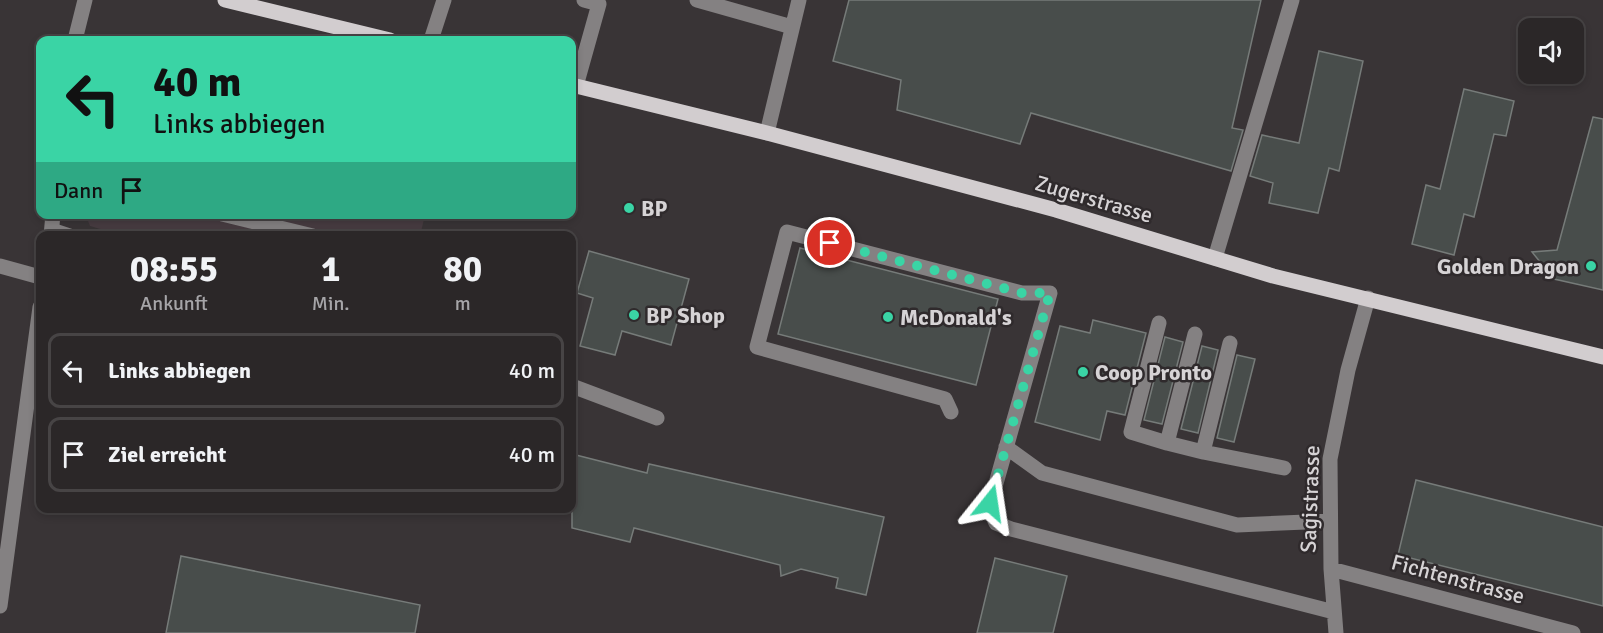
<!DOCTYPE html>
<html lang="de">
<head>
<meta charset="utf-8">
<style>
	:root { --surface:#2b2728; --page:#373334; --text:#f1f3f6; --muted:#a6a5a8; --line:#474445 }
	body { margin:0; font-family:Signika,sans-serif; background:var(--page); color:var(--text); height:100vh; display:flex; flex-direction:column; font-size:22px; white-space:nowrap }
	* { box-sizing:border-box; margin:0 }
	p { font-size:20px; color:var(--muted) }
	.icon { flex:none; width:33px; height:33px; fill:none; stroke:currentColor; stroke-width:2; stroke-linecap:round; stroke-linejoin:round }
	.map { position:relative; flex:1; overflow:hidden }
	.panel { position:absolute; left:36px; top:231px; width:540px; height:282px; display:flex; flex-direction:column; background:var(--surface); border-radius:12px; box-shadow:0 3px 9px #0003,0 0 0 2px var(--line) }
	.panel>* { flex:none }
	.hud { position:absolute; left:36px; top:36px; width:540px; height:183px; border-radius:12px; box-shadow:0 3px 9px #0003,0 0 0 2px var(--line); background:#3ad4a5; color:#111; overflow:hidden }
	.buttons { position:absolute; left:1518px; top:18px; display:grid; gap:12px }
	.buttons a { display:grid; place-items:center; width:66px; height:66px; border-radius:12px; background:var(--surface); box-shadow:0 3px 9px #0003,0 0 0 2px var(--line); font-size:30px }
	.pin { position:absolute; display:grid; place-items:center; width:51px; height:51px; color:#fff; margin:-26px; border:3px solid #fff; border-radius:50%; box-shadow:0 2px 6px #0007 }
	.me { position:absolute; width:66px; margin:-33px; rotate:15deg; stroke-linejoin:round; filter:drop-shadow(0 0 4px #0008) }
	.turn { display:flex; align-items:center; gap:21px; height:126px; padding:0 18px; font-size:27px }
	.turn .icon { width:78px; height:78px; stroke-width:2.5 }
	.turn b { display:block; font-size:42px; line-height:51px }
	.then { display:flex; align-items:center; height:57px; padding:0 18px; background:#0003; gap:12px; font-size:22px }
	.eta { display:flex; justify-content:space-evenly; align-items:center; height:102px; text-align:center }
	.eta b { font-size:36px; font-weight:800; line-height:42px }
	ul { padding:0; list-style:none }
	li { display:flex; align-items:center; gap:18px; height:75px; margin:0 12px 9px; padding:0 6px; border:3px solid var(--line); border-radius:12px }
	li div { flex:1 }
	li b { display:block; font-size:22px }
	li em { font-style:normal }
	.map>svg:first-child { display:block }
	.built { fill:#473c41 }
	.building { fill:#484d4b; stroke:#767b79; stroke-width:1.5 }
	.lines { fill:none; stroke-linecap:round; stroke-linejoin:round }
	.minor { stroke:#848182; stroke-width:15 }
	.major { stroke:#d2cdcf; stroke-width:15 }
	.route { stroke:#3ad4a5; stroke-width:10; stroke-dasharray:0 18 }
	.poi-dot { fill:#3ad4a5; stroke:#2f2a2c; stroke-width:2 }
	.labels { text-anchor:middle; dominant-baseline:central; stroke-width:5; stroke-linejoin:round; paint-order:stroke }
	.street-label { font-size:22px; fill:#d6d3d5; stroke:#2f2a2c }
	.poi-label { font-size:22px; font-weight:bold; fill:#d6d3d5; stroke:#2f2a2c; text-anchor:start }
</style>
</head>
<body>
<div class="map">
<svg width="1603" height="633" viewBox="0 0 1603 633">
	<rect width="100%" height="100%" fill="#393436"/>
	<!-- built -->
	<path class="built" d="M 89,214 L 425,215 L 420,236 L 124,236 L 90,226 L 88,221 Z"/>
	<!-- building -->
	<path class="building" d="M 849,0 L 1261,0 L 1232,128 L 1243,130 L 1231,171 L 1031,113 L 1020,144 L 897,110 L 901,80 L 833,61 Z
		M 1319,51 L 1363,61 L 1339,171 L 1329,168 L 1318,213 L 1269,203 L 1273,183 L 1250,176 L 1262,135 L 1299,143 Z
		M 1464,89 L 1514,101 L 1506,136 L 1494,134 L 1474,217 L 1464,214 L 1454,255 L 1412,244 L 1426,185 L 1440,189 Z
		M 1593,117 L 1603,119 L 1603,290 L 1554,279 L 1532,252 L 1557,250 Z
		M 800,248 L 998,299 L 976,385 L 778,334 Z
		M 589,251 L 689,279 L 671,345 L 622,331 L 615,355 L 580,346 L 593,298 L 577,293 Z
		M 1093,320 L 1146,333 L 1125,415 L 1107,411 L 1100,440 L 1035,422 L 1060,326 L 1090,333 Z
		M 1165,337 L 1183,342 L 1162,424 L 1144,420 Z
		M 1202,346 L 1218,350 L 1198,433 L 1181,429 Z
		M 1237,355 L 1255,359 L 1234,442 L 1217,438 Z
		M 572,454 L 647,473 L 649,464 L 884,517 L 866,595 L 836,588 L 838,578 L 801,569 L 781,576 L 780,565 L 634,528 L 630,542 L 572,528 Z
		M 1416,480 L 1603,527 L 1603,606 L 1398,555 Z
		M 181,556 L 420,605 L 415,633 L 166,633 Z
		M 995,558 L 1067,576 L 1053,633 L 977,633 Z"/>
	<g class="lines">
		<!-- minor -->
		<path class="minor" d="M 697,0 L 792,27
			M 75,40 L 85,0
			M 431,40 L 444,0
			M 576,86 L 599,4 L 584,0
			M 767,133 L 799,0
			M 222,214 L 313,236
			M 52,230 L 70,236
			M 51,236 L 53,214
			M 1215,258 L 1292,0
			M 0,266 L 40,277
			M 1159,323 L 1131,432 L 1167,443
			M 1195,334 L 1167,443 L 1203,452
			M 1230,343 L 1203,452 L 1284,468
			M 572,386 L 657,418
			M 951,412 L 945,399 L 757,347 L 787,232 L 1022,293 L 1050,293 L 989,508 L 996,523 L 1011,529 L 1334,612
			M 1006,447 L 1042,473 L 1237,525 L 1330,521
			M 1331,569 L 1573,633
			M 0,606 L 40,307
			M 1336,633 L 1331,569 L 1330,459 L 1348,370 L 1368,298"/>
		<!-- major -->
		<path class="major" d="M 225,0 L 390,40
			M 572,85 L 767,133 L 1056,210 L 1273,276 L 1603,357"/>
	</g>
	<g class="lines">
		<!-- route -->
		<path class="route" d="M 830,243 L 1022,293 L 1050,293 L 990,503"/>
	</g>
	<!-- markers -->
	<g class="poi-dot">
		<circle cx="629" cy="208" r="6"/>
		<circle cx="1591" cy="266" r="6"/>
		<circle cx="634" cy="315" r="6"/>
		<circle cx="888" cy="317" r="6"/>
		<circle cx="1083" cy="372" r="6"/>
	</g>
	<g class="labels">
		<!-- street labels -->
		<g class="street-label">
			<text transform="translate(1094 199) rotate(16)">Zugerstrasse</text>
			<text transform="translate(1310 499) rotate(-88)">Sagistrasse</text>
			<text transform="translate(1458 579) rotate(15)">Fichtenstrasse</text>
		</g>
		<!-- poi labels -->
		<g class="poi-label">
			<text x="641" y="208">BP</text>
			<text x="1579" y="266" text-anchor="end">Golden Dragon</text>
			<text x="646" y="315">BP Shop</text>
			<text x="900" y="317">McDonald's</text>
			<text x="1095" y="372">Coop Pronto</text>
		</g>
	</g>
</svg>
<div class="buttons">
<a><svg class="icon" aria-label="sound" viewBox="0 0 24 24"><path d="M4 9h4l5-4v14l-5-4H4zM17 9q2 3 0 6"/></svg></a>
</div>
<div class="pin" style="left:830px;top:243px;background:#d93025"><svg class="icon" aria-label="arrive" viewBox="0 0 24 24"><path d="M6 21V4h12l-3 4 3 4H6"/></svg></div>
<svg class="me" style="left:990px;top:503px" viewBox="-20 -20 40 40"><path d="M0-17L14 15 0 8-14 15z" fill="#3ad4a5" stroke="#fff" stroke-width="4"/></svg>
<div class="hud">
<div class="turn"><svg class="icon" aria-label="left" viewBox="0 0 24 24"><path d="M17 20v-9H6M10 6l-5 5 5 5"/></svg><div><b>40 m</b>Links abbiegen</div></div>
<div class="then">Dann<svg class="icon" aria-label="arrive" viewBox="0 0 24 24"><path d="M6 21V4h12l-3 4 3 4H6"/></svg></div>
</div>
<section class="panel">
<div class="eta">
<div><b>08:55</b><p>Ankunft</p></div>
<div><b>1</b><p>Min.</p></div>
<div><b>80</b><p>m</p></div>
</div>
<ul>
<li><svg class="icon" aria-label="left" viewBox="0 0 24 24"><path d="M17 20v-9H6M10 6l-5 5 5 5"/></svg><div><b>Links abbiegen</b></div><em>40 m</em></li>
<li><svg class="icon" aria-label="arrive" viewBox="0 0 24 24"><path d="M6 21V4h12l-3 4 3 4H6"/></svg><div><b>Ziel erreicht</b></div><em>40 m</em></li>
</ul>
</section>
</div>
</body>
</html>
